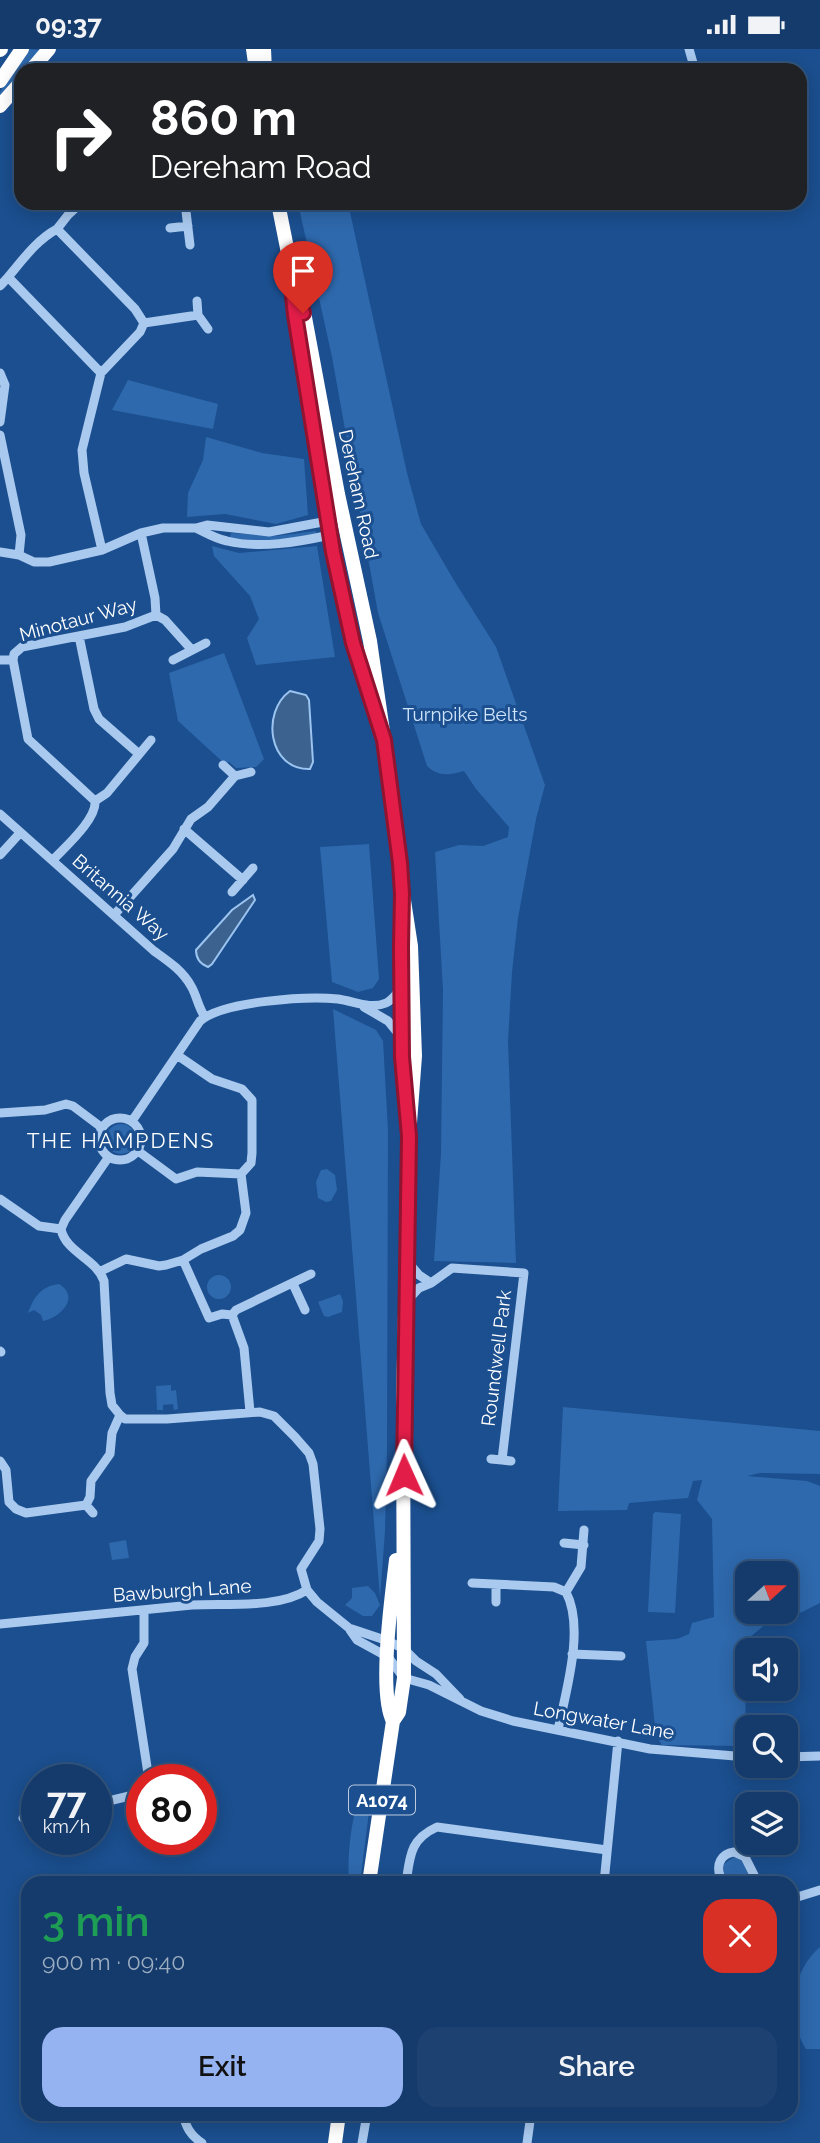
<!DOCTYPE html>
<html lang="en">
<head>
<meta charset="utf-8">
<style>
	:root { --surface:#143b6b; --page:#1d4271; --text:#f1f3f6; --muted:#9dadc1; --line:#33557e; --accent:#95b2f1 }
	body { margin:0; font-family:Raleway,sans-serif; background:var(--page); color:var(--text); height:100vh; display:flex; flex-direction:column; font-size:26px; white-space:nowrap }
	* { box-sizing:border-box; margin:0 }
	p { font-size:23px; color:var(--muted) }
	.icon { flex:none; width:38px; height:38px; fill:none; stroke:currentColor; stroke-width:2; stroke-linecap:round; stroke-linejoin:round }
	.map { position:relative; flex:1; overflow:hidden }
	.details { position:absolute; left:21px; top:1827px; width:777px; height:245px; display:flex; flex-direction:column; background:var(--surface); border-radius:21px; box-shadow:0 4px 18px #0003,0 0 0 2px var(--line) }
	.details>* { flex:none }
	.banner { position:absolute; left:14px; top:14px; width:793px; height:147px; border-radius:21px; box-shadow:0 4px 18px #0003,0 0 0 2px var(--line); background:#202124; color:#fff; overflow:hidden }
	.needle { width:46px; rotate:69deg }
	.tools { position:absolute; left:735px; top:1512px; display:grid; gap:14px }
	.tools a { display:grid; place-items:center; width:63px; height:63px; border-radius:14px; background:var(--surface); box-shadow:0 4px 18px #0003,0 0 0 2px var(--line); font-size:35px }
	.speed { position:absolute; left:21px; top:1715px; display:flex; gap:14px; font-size:35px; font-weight:700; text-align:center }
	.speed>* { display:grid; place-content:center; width:91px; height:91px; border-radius:50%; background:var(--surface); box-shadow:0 4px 18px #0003,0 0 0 2px var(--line); line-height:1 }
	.speed small { font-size:18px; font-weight:400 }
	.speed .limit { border:10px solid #d22; background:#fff; color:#111 }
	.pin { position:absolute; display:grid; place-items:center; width:60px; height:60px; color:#fff; margin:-72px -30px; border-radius:50% 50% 50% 0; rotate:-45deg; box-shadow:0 0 7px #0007 }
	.pin .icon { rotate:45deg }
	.me { position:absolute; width:77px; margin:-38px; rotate:359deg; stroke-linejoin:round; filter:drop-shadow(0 0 5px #0008) }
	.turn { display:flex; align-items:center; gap:24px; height:147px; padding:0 21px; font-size:32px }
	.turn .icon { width:91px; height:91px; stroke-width:2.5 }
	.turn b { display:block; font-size:49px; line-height:60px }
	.round { display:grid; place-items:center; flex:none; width:74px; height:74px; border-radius:21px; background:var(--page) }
	.summary { display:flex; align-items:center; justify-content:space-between; height:119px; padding:0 21px }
	h1 { font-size:42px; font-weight:600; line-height:52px; color:#1e9e55 }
	.button { display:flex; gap:14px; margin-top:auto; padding:14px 21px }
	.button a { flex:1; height:80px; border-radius:21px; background:var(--accent); color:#111; font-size:28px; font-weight:600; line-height:80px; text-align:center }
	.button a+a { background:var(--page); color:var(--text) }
	.status { display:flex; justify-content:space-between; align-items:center; height:49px; padding:0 35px; background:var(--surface); direction:ltr }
	.status svg { height:19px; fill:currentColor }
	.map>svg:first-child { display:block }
	.green { fill:#2e69ad; fill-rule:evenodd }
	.water { fill:#3c6290; stroke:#9cc4f0; stroke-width:2 }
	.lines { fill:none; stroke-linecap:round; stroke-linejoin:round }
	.minor { stroke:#a9c9ee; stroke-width:9 }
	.highway { stroke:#fff; stroke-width:14 }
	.route-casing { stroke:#92132f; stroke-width:18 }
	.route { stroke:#e11d48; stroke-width:12 }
	.labels { text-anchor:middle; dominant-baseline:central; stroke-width:6; stroke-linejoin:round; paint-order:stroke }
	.shield { fill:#1b4f8f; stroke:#bbcadd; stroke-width:2 }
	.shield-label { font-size:18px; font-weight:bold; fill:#fff }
	.street-label { font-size:19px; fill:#fff; stroke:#1b4f8f }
	.park-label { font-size:19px; fill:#cfe3fa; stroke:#1b4f8f }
	.neighbourhood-label { font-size:21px; letter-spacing:2px; fill:#fff; stroke:#1b4f8f }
</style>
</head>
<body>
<div class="status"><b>09:37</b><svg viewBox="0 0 49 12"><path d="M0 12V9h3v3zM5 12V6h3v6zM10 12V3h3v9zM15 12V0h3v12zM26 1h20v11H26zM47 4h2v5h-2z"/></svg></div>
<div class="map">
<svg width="820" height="2094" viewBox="0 0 820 2094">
	<rect width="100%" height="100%" fill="#1b4f8f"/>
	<!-- green -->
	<path class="green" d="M 28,0 L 40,1 L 25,21 L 21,21 L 21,26 L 0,52 L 0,43 Z
		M 298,154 L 348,154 L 407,424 L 421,475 L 455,533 L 496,598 L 545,736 L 536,770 L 518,869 L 512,923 L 508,992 L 516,1214 L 434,1212 L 441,1104 L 443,941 L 435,803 L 459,796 L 483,797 L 508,788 L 509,778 L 476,740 L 464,722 C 450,726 438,728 427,717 L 378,564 L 332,308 Z
		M 128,331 L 218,355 L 213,380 L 112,361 Z
		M 206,388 L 262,404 L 304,410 L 308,466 L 276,475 L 225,465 L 187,468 L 188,444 L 203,411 Z
		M 316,482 L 316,485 L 272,492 L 229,490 L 231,484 L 276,487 Z
		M 212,497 L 239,504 L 317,497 L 335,608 L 256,616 L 247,589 L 259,570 L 250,547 L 214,507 Z
		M 224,604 L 264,710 L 256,718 L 236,719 L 229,713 L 225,715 L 178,672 L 169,624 Z
		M 369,795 L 379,930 L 373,939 L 358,943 L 332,933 L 320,798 Z
		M 333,960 L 376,981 L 383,992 L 388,1081 L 387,1401 L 385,1482 L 380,1549 Z
		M106 1090a15 15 0 1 1 30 0a15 15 0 1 1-30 0Z
		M 327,1120 L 335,1126 L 337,1141 L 331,1152 L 326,1153 L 318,1149 L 316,1133 L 321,1121 Z
		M207 1238a12 12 0 1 1 24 0a12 12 0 1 1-24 0Z
		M 59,1235 C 81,1248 60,1269 43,1272 L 41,1266 L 34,1261 L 28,1264 C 34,1248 41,1237 59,1235 Z
		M 340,1245 L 343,1252 L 342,1263 L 328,1268 L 324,1267 L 318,1253 Z
		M 171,1336 L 171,1342 L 176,1341 L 178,1360 L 174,1361 L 173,1355 L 163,1356 L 163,1361 L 157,1361 L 156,1337 Z
		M 563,1358 L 820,1382 L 820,1425 L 760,1424 L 747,1427 L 807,1432 L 820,1437 L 820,1554 L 802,1563 L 767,1574 L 750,1588 L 746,1607 L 745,1697 L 662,1696 L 656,1687 L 646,1592 L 677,1590 L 689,1585 L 692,1574 L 714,1568 L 712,1470 L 697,1451 L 702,1431 L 693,1432 L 688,1449 L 629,1454 L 627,1461 L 558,1462 ZM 747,1524 L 786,1524 L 786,1563 L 747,1563 Z
		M 655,1463 L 681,1465 L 675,1564 L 648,1563 L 653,1465 Z
		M 126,1491 L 129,1509 L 112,1511 L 109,1494 Z
		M 368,1537 L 375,1544 L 380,1556 L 372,1567 L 363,1567 L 345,1556 L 352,1549 L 352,1539 Z
		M 367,1744 L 371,1747 L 360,1834 L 349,1834 C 347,1809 351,1769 360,1747 Z
		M 734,1808 L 742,1810 L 751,1830 L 750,1834 C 739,1834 730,1834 723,1825 L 724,1815 Z
		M 820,1898 L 820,2000 L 806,2000 C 786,1968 791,1923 820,1898 Z"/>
	<!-- water -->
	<path class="water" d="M 290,642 L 306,646 L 309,651 L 313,713 L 310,720 C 268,721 261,663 290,642 Z
		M 253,846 L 255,851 L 212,915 L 208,918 C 200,915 196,909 196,901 L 232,861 Z"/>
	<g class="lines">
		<!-- minor -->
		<path class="minor" d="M 689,0 L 695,21
			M 185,154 L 190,196
			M 170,179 L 188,177
			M 57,180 L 68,166 L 81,154
			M 8,228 L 101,324
			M 0,237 C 18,218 33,193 57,180 L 135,260 L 144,274 L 140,283 L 101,324 L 82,401 L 84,424 L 102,501
			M 197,252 L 198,266
			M 144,274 L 198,266 L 208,280
			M 0,324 L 5,336 L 0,373
			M 0,386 L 21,486 L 19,506
			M 196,479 C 206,484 216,490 227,492 C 260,500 298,493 330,486
			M 0,503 L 19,506 L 34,513 L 49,513 L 102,501 L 141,484 L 163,479 L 196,479 L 207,476 L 269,483 L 328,472
			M 156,566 L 165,571 L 191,600
			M 79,587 L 94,660 L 99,670 L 139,705
			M 0,611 L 13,611
			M 173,611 L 206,594
			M 223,716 L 235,727
			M 95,752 L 107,744 L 151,691
			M 0,765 L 154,902 C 168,912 182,921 191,937 C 197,947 198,958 205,968
			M 184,780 L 243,831
			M 0,806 L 20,784
			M 53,811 C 65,798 97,770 95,752 L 28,690 L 13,611 L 14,605 L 22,598 L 125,578 L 156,566 L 155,549 L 141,484
			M 232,843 L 253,819
			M 114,866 L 173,800 L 191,770 L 208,758 L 235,727 L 251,723
			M 364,958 L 388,972 L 401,988
			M 0,1064 L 45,1061 L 66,1055 L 73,1057 L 101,1078
			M99 1090a21 21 0 1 1 42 0a21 21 0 1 1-42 0Z
			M 132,1072 L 200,972 C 223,952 307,947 338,950 C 354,952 370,961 386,954 C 393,951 397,944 401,939
			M 138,1102 L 176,1130 L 197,1123 L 241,1125 L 251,1114 L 252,1104 L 252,1051 L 242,1040 L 212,1030 L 177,1006
			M 108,1109 L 65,1171 L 61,1180 C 66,1204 96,1209 104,1232 L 110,1344 L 112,1356 L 120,1366 L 125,1370 L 167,1370 L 260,1363 L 274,1367 L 295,1388 L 309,1404 L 313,1415 L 320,1480 L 319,1492 L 301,1520 L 307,1541 L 317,1553 L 349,1579 L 388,1592 L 404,1600 L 416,1612 L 436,1625 L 460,1650
			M 0,1150 L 39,1177 L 61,1180
			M 183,1211 L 209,1269 L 222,1265 L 232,1266 L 236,1261 L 311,1225
			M 407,1212 L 419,1226 L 431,1234
			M 101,1222 L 126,1210 L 159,1217 L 166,1216 L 183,1211 L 201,1200 L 233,1187 L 240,1181 L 246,1164 L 241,1125
			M 293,1235 L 305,1261
			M 407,1252 L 419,1239 L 431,1234 L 452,1219 L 524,1224 L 502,1411 L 511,1412
			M 232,1266 L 244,1299 L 250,1363
			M 0,1302 L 1,1303
			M 491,1410 L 502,1411
			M 0,1412 L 6,1421 L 9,1453 L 16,1460 L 26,1464 L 86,1456 L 90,1448 L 91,1432 L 110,1405 L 112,1384 L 120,1366
			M 86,1456 L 93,1464
			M 564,1494 L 584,1496
			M 472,1534 L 554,1538 L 566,1543 C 585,1579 566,1642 558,1681
			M 566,1543 L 581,1518 L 584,1481
			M 496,1553 L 496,1536
			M 144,1561 L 144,1594 L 135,1608 L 132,1620 L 149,1731
			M 0,1575 C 64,1569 128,1562 192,1556 C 225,1554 278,1560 307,1541
			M 350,1581 L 357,1591 L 388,1608 L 404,1629 L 429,1636 L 481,1662 L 513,1672 L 650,1700 L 747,1708
			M 572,1605 L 621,1607
			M 786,1708 L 820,1707
			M 34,1752 L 37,1764
			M 96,1755 L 142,1744
			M 23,1769 L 37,1766
			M 406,1834 C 410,1807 410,1790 437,1778 L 607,1801
			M 604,1834 L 618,1692
			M 729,1834 L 720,1827 C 716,1815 721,1805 734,1803 L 745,1808 L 758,1834
			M 791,1850 L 820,1841
			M 183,2065 C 186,2078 190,2086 202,2094
			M 362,2094 L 367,2065
			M 527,2094 L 531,2065"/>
		<!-- highway -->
		<path class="highway" d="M 253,0 L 256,21
			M 264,0 L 265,21
			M 0,1 L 1,0
			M 31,21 L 49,0
			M 0,32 L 22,0
			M 0,57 L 21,33
			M 278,154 L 289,209 L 304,263 L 338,445 L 370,592 L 394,759 L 403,845 L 411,897 L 415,1007 L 409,1087 L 403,1352 L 404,1629 L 399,1663 L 393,1672 L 369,1834
			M 296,273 C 317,402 332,533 373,657
			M 401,878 L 402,998 L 405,1054
			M 393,1672 C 378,1644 392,1545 396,1511
			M 335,2094 L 339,2065"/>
	</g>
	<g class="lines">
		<defs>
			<path id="route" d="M 303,264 L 289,209 L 295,266 L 333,503 L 353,594 L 384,691 L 400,814 L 402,845 L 401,898 L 402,1008 L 409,1087 L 404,1426"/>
		</defs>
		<!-- route casing -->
		<use href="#route" class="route-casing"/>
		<!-- route -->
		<use href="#route" class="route"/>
	</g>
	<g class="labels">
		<!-- shield labels -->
		<rect class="shield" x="349" y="1736.5" width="66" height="29" rx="5"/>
		<g class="shield-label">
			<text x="382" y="1751">A1074</text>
		</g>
		<!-- street labels -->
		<g class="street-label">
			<text transform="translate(359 445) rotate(78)">Dereham Road</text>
			<text transform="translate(78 570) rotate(-15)">Minotaur Way</text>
			<text transform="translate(121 848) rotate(41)">Britannia Way</text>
			<text transform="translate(496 1309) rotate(-83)">Roundwell Park</text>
			<text transform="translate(182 1541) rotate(-4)">Bawburgh Lane</text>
			<text transform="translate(604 1671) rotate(10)">Longwater Lane</text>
		</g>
		<!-- park labels -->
		<g class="park-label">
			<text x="465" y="665">Turnpike Belts</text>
		</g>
		<!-- neighbourhood labels -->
		<g class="neighbourhood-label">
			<text x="121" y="1091">THE HAMPDENS</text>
		</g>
	</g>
</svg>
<div class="tools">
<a><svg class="needle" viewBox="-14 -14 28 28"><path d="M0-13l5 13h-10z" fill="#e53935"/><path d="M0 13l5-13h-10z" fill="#9dadc1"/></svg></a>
<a><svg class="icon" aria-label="sound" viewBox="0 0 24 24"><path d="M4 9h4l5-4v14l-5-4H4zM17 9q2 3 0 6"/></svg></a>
<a><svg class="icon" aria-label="search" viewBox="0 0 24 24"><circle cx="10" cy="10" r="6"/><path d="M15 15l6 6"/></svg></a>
<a><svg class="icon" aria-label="layers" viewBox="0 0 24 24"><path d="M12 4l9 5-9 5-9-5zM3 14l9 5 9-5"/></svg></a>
</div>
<div class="speed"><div>77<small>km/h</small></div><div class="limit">80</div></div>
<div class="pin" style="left:303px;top:264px;background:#d93025"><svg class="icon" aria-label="arrive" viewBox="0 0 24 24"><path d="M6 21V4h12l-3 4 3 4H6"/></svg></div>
<svg class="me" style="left:404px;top:1426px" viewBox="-20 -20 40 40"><path d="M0-17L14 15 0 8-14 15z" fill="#e11d48" stroke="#fff" stroke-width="4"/></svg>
<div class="banner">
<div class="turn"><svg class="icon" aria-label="right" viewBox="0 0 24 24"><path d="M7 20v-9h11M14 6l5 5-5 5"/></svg><div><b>860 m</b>Dereham Road</div></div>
</div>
<section class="details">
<div class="summary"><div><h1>3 min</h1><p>900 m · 09:40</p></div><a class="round" style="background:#d93025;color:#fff"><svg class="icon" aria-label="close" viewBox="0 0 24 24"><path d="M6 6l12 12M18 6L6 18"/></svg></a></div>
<div class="button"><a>Exit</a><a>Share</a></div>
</section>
</div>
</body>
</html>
